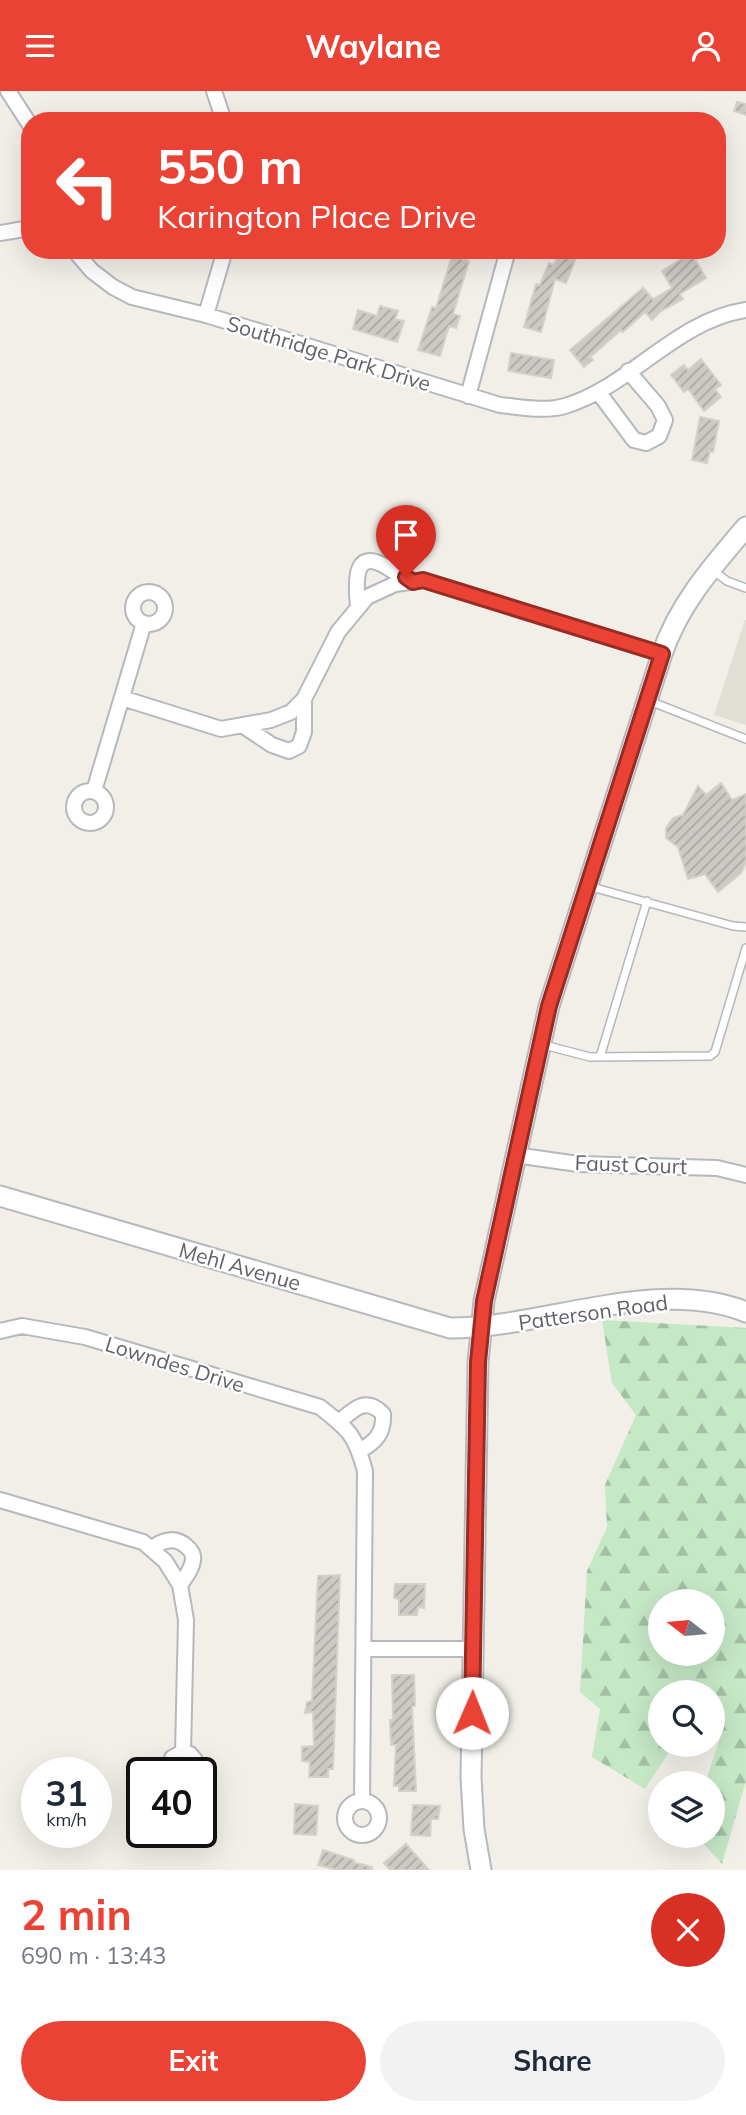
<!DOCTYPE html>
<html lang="en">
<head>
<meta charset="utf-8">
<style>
	:root { --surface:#fff; --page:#f2f2f3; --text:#1f2937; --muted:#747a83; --accent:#ea4335 }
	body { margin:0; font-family:Mulish,sans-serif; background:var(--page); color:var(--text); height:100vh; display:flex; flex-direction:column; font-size:26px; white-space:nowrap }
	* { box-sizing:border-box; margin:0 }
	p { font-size:23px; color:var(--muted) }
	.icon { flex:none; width:38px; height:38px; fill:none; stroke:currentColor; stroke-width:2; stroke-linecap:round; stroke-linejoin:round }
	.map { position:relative; height:1779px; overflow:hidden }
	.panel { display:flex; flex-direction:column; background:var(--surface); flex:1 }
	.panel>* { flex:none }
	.top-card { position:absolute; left:21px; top:21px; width:705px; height:147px; border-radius:28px; box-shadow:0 7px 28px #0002; background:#ea4335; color:#fff; overflow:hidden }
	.needle { width:46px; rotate:286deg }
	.fabs { position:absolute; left:648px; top:1498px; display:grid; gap:14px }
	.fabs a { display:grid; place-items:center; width:77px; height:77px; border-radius:50%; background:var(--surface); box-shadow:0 7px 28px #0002; font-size:35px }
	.speed { position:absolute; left:21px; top:1666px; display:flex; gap:14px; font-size:35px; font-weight:700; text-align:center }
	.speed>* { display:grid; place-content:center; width:91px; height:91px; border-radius:50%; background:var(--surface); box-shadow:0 7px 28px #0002; line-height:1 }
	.speed small { font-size:18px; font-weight:400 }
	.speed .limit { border:4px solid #111; border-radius:10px; background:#fff; color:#111 }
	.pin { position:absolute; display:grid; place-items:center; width:60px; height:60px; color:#fff; margin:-72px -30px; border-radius:50% 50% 50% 0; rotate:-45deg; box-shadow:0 0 7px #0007 }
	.pin .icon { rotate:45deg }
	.me { position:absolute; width:77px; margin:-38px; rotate:1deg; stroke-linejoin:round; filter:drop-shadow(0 0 5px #0008) }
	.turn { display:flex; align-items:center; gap:24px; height:147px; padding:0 21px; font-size:32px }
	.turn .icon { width:91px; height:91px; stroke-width:2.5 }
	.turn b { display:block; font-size:49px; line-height:60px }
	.round { display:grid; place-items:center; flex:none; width:74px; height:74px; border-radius:37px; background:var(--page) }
	.overview { display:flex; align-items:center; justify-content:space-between; height:119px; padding:0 21px }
	h1 { font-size:42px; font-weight:700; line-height:52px; color:var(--accent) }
	.action { display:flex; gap:14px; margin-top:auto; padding:14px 21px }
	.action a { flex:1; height:80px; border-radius:42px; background:var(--accent); color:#fff; font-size:28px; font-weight:700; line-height:80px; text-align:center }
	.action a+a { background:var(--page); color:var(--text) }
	header { display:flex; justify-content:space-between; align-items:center; height:91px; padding:0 21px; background:var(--accent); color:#fff; font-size:32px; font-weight:700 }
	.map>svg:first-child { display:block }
	.education { fill:#e1ded6 }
	.forest { fill:url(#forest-firs); fill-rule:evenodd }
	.building { fill:url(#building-hatch); stroke:#d6d1c6; stroke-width:2 }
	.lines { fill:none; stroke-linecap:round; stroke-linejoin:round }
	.lane-casing { stroke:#b5b8bc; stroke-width:10 }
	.street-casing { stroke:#b5b8bc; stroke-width:18 }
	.secondary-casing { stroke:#b6babf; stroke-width:23 }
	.lane { stroke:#fff; stroke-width:7 }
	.street { stroke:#fff; stroke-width:14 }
	.secondary { stroke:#fff; stroke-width:19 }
	.route-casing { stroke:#982c22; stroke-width:18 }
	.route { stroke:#ea4335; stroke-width:12 }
	.labels { text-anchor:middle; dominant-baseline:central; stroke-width:5; stroke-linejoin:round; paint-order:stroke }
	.street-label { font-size:21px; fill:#5f6368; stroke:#fff }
</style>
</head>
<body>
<header><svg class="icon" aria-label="menu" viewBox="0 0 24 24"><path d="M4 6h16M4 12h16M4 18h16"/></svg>Waylane<svg class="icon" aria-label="person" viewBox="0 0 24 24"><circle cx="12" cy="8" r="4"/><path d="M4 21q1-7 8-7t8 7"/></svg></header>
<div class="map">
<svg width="746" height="1779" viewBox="0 0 746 1779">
	<defs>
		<pattern id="forest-firs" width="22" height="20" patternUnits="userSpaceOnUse" patternTransform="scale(1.75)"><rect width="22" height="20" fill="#c5e8c5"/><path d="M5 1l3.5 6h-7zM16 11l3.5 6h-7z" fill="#a3c0a4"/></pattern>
		<pattern id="building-hatch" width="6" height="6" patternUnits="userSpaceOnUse" patternTransform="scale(1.75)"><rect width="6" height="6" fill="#cccac5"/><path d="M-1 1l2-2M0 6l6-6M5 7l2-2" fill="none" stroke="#a9a8a4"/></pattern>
	</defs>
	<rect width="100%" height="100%" fill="#f1efe8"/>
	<!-- education -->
	<path class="education" d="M 745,529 L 746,529 L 746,634 L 714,624 Z"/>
	<!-- forest -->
	<path class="forest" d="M 602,1229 L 746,1237 L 746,1690 L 722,1773 L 701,1750 L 701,1745 L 712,1745 L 712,1692 L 705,1692 L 721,1644 L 712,1641 L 712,1601 L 660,1601 L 660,1654 L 669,1654 L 667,1664 L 645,1698 L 592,1666 L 600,1618 L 580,1601 L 587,1480 L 607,1436 L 605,1394 L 636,1324 L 612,1292 ZM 660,1510 L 712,1510 L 712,1563 L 660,1563 Z"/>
	<!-- building -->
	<path class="building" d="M 737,11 L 746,13 L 746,24 L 734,20 Z
		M 560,159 L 579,159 L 566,192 L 555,188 L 541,241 L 524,236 L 536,193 L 540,194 L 549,172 L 554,174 Z
		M 691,162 L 706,187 L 680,203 L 683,208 L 661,220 L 652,229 L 645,221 L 623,241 L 621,239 L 590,266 L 593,269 L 584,276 L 570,259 L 643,197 L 653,208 L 672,197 L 662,180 Z
		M 452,165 L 469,170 L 453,223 L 460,225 L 456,237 L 449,235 L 440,265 L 418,259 L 432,216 L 436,217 Z
		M 380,215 L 398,220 L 395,228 L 404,230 L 397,251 L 353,238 L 358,219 L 377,225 Z
		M 511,262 L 554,269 L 551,287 L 508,280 Z
		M 701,268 L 721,294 L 715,298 L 721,306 L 704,320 L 688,298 L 684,301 L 671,284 L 684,274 L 688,279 Z
		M 700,326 L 719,330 L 713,361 L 710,360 L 707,372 L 692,369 Z
		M 721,692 L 732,709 L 746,703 L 746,772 L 741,782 L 718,801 L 705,783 L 688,788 L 678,756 L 666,747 L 666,737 L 673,727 L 683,724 L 698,695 L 706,704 Z
		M 340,1484 L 333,1678 L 328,1678 L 328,1686 L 309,1686 L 310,1671 L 302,1670 L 302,1656 L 314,1655 L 313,1621 L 305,1622 L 307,1611 L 312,1610 L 318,1485 Z
		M 395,1493 L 425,1493 L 424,1517 L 418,1516 L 417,1524 L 399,1524 L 399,1508 L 394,1507 Z
		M 392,1584 L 414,1584 L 415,1615 L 412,1615 L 416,1700 L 399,1700 L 399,1694 L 394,1695 L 396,1654 L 391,1654 L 390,1629 L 393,1629 Z
		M 295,1713 L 318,1715 L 316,1744 L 294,1743 Z
		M 413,1714 L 440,1715 L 438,1728 L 431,1728 L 430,1745 L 411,1744 Z
		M 406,1753 L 429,1779 L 390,1779 L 384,1772 Z
		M 323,1759 L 354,1769 L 353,1771 L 372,1776 L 372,1779 L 337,1779 L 318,1774 Z"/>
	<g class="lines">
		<defs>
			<path id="lane" d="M 711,478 L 727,490 L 746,497
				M 647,609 L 746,648
				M 588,795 L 733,835 L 746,836
				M 544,954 L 590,966 L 710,965 L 715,961 L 746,857
				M 600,966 L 647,810"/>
			<path id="street" d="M 8,0 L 30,34
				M 214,0 L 224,30
				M 0,142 L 30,137
				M 74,159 L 92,180 L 113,196 L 132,206 L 206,224 L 500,314 C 521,316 545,321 565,315 C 631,295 675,230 746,219
				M 206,224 L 225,159
				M 599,302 L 634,349 L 646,352 L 659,345 L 665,329 L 658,315 L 628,280
				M 468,305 L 508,159
				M133 517a16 16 0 1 1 32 0a16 16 0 1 1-32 0Z
				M 358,516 C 355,486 354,453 393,480 C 400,484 406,486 413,491
				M 122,607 L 221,638 L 271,629 L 291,621 L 304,608 L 338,541 L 367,506 L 395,493 L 423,489 L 662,563
				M 242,634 L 272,654 L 289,660 L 299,655 L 304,641 L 304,608
				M74 716a16 16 0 1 1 32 0a16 16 0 1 1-32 0Z
				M 94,700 L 144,532
				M 515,1064 L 578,1073 L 717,1077 L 746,1084
				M 0,1240 L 22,1235 L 85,1246 L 320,1316 C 349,1339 355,1343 365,1380 L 362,1709
				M 339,1331 C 354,1318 366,1305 383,1323 C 384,1342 376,1351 359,1360
				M 0,1409 L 143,1451 L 165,1470 L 180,1494 L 186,1529 L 183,1661
				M 151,1458 C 162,1449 175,1445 186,1455 C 191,1459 194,1463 193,1469 C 192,1478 185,1487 180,1494
				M 364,1558 L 473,1558
				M 172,1682 L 170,1677 L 172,1667 L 183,1661 L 190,1663 L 195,1669 L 195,1682
				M345 1727a17 17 0 1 1 34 0a17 17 0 1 1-34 0Z"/>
			<path id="secondary" d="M 0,1105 L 450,1237 C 544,1237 657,1185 746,1221
				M 481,1779 L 474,1738 L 471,1687 L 478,1271 L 484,1210 L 549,915 L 662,563 C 679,513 712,476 746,436"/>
		</defs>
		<!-- lane casing -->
		<use href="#lane" class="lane-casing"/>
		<!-- street casing -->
		<use href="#street" class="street-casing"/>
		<!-- secondary casing -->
		<use href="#secondary" class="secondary-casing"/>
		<!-- lane -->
		<use href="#lane" class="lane"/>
		<!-- street -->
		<use href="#street" class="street"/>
		<!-- secondary -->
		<use href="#secondary" class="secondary"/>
	</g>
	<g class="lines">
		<defs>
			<path id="route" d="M 406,486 L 413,491 L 423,489 L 662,563 L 549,915 L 484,1210 L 478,1271 L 472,1622"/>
		</defs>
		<!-- route casing -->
		<use href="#route" class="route-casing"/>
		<!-- route -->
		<use href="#route" class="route"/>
	</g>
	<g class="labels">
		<!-- street labels -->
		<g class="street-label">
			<text transform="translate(329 262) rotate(17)">Southridge Park Drive</text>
			<text transform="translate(631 1073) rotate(2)">Faust Court</text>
			<text transform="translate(240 1175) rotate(16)">Mehl Avenue</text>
			<text transform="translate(593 1221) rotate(-8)">Patterson Road</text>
			<text transform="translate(175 1273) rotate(17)">Lowndes Drive</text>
		</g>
	</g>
</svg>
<div class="fabs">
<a><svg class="needle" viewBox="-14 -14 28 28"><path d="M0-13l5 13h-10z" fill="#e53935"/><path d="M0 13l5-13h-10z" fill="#747a83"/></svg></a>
<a><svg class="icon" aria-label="search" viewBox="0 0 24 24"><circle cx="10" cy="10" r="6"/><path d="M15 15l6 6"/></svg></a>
<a><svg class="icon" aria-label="layers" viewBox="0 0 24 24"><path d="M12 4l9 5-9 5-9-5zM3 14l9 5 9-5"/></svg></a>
</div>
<div class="speed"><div>31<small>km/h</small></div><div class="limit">40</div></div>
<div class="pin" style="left:406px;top:486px;background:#d93025"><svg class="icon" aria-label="arrive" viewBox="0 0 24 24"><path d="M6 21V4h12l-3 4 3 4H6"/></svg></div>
<svg class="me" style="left:472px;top:1622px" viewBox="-20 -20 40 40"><circle r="19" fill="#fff"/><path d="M0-13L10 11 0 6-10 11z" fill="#ea4335"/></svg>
<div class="top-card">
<div class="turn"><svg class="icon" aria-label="left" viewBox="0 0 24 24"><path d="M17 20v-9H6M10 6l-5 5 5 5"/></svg><div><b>550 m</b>Karington Place Drive</div></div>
</div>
</div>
<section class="panel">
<div class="overview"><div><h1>2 min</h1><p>690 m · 13:43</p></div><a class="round" style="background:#d93025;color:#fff"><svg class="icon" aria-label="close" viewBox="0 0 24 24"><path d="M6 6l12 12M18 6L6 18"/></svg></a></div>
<div class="action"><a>Exit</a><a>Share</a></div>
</section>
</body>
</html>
